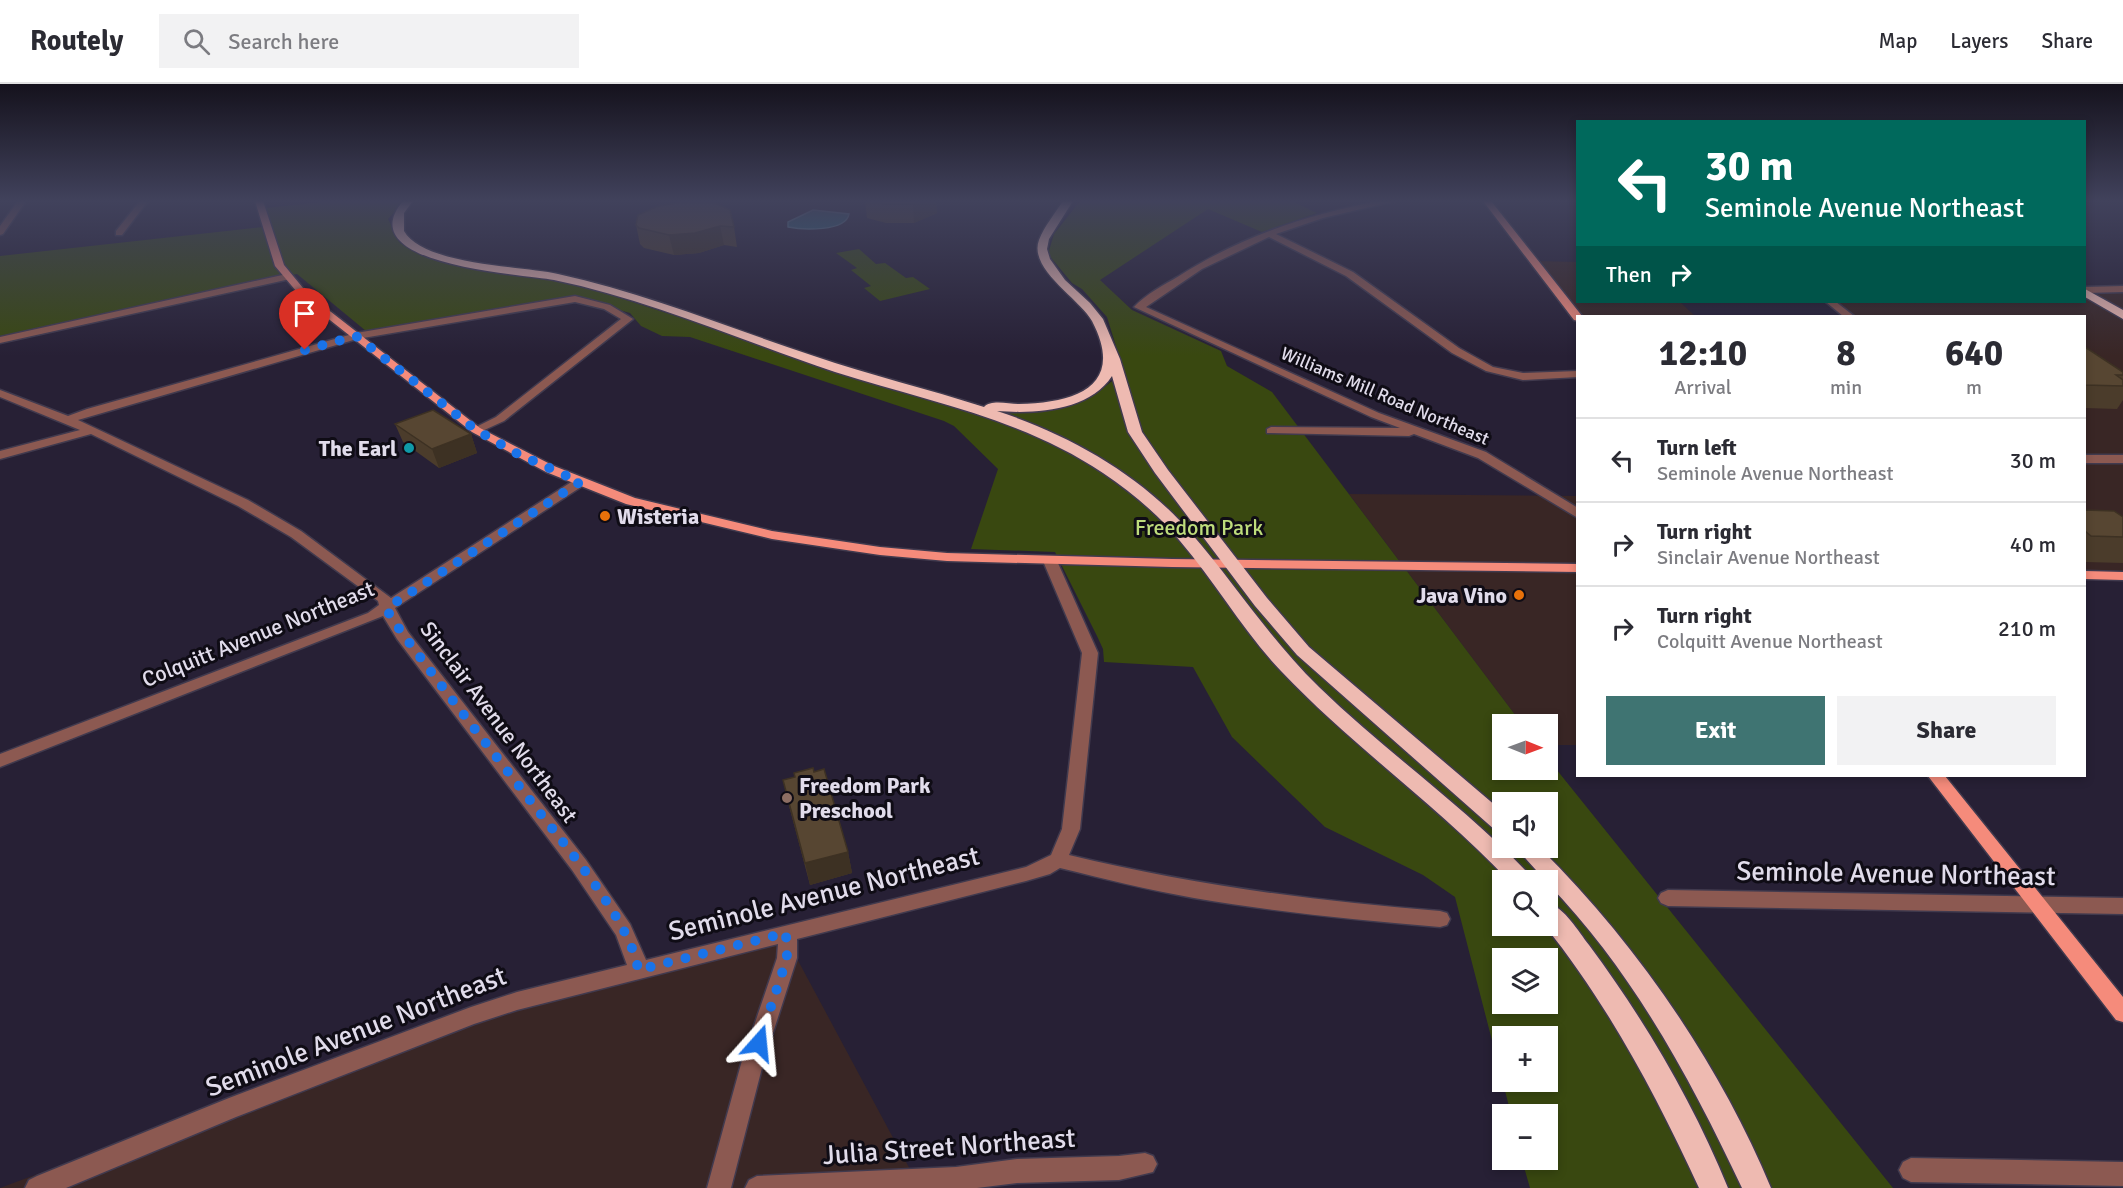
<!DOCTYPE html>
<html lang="en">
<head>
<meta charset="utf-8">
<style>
	:root { --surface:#fff; --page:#f2f2f3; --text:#2b2b33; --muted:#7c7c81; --line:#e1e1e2; --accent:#3f7472 }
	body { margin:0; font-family:Signika,sans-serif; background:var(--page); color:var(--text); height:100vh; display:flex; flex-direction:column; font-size:22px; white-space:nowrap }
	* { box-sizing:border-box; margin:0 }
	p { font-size:20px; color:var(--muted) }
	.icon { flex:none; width:33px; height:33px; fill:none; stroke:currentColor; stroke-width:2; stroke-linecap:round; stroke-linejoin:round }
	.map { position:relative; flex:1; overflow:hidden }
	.details { position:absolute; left:1576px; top:231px; width:510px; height:462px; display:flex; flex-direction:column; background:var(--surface); border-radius:0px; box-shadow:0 3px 9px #0003 }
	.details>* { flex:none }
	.guide { position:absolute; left:1576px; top:36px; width:510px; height:183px; border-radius:0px; box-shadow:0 3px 9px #0003; background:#00695c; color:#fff; overflow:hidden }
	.needle { width:39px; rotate:91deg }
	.buttons { position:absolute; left:1492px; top:630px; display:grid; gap:12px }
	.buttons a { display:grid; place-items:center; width:66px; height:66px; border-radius:0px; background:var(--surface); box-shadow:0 3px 9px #0003; font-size:30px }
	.pin { position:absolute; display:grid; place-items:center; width:51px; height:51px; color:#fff; margin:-62px -26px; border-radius:50% 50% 50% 0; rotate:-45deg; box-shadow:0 0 6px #0007 }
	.pin .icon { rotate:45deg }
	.me { position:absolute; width:66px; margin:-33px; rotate:18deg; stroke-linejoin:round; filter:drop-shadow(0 0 4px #0008) }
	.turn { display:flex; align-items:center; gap:21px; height:126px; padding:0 30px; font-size:27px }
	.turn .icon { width:78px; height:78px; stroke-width:2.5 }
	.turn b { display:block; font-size:42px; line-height:51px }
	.then { display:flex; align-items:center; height:57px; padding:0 30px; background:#0003; gap:12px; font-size:22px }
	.eta { display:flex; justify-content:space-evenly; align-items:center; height:102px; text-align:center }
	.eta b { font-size:36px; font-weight:700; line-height:42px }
	.action { display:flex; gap:12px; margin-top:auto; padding:12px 30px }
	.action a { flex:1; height:69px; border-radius:0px; background:var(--accent); color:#fff; font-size:24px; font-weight:700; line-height:69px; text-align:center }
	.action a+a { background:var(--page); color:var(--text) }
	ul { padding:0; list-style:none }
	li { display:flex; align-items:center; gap:18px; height:84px; padding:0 30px; border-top:2px solid var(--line) }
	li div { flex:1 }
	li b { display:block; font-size:22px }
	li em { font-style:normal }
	header { display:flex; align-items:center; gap:36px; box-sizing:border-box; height:84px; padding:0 30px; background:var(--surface); border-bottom:2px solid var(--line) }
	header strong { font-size:28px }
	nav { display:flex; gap:33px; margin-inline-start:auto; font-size:21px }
	.search { width:420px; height:54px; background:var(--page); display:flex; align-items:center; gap:15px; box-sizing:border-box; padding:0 21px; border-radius:0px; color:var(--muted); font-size:22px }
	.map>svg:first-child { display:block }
	.commercial { fill:#392625 }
	.green { fill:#394810; fill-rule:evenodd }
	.water { fill:#2a6f85; stroke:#6190a4; stroke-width:1.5 }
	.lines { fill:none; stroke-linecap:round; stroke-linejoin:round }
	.minor-casing { stroke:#413a4e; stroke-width:3 }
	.major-casing { stroke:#413a4e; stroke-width:3 }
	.highway-casing { stroke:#413a4e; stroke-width:3 }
	.minor { fill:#8c5951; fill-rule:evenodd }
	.major { fill:#f58b7b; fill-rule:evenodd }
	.highway { fill:#eebab1; fill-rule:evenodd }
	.wall { fill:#4b3c2b }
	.shaded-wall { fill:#3d3123 }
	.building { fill:#574632; stroke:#3d3123; stroke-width:1.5 }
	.route { stroke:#1a73e8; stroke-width:10; stroke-dasharray:0 18 }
	.culture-dot { fill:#0f9aa8; stroke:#0f0c15; stroke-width:2 }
	.food-dot { fill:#e8710a; stroke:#0f0c15; stroke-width:2 }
	.education-dot { fill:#8d6e63; stroke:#0f0c15; stroke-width:2 }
	.labels { text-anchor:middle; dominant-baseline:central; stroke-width:6; stroke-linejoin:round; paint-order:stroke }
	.far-street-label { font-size:18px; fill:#e1dceb; stroke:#0f0c15 }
	.poi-label { font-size:22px; font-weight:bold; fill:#e1dceb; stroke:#0f0c15; text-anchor:end }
	.park-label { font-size:22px; fill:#bedc7c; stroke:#0f0c15 }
	.street-label { font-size:22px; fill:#e1dceb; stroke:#0f0c15 }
	.near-street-label { font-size:27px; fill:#e1dceb; stroke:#0f0c15 }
</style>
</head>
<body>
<header>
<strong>Routely</strong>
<div class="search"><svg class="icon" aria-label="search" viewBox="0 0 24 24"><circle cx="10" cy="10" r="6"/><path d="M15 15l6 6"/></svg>Search here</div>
<nav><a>Map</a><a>Layers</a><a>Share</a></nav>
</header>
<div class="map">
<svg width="2123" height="1104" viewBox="0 0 2123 1104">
	<rect width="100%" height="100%" fill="#272035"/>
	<!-- commercial -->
	<path class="commercial" d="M 1535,177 L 1578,178 L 1578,218 L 1680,218 L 1695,232 L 1578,232 Z
		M 2123,205 L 2123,493 L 2085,493 L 2085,232 L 1848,232 L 1830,218 L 2085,218 L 2085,206 Z
		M 1349,410 L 1578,412 L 1578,661 L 1548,661 L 1548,640 L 1522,640 Z
		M 787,856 L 920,1104 L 0,1104 L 443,939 Z"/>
	<!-- green -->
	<path class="green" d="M 331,117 L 404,117 L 388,135 L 400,159 L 422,172 L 525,189 L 592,205 L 961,324 L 1037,327 L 1081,316 L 1099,307 L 1124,288 L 1107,233 L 1082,205 L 1072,199 L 1048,170 L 1054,150 L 1080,117 L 1292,117 L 1317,129 L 1262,148 L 1208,125 L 1100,196 L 1132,226 L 1221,267 L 1227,282 L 1272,308 L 1522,640 L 1503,640 L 1503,686 L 1548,686 L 1548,675 L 1893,1104 L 1530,1104 L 1522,1076 L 1548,1076 L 1548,1030 L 1511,1030 L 1455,813 L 1423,791 L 1325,743 L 1232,653 L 1193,583 L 1104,578 L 1103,565 L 1097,552 L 1055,468 L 971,465 L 998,385 L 954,342 L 944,337 L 690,253 L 662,252 L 641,242 L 630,229 L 573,213 L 366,247 L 297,190 L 0,256 L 0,172 L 271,142 L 266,124 ZM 1503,718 L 1548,718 L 1548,764 L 1503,764 ZM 1503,796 L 1548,796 L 1548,842 L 1503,842 ZM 1503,874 L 1548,874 L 1548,920 L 1503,920 ZM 1503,952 L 1548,952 L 1548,998 L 1503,998 Z
		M 859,165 L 876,180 L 885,179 L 906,194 L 913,193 L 930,205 L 880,217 L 864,204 L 871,202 L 851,186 L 857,184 L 836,169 Z"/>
	<!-- water -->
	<path class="water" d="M 813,126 L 849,130 C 846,148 802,146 788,143 L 788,138 Z"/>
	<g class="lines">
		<defs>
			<path id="minor" d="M 18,117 L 26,117 L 3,150 L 0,151 L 0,142 Z
				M 140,117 L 148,117 L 122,151 L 116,151 L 116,147 Z
				M 1379,117 L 1395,117 L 1323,134 L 1276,150 L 1353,188 L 1459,264 L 1493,283 L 1523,289 L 1578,287 L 1578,293 L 1523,296 L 1486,287 L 1452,269 L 1346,192 L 1269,153 L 1202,185 L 1146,223 L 1379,329 L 1486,368 L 1578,424 L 1578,434 L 1478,374 L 1414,350 L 1409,352 L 1267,349 L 1267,345 L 1271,343 L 1400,344 L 1371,333 L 1134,223 C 1146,210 1164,201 1179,192 C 1242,152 1306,131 1379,117 Z
				M 287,190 L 292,193 L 290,195 L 0,259 L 0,253 Z
				M 2123,202 L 2123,208 L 2085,209 L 2085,203 Z
				M 575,212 L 610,221 L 633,235 L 504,337 L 480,348 L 476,350 L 470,346 L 496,333 L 621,235 L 604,225 L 575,218 L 357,255 L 78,336 L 248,416 L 301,447 L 391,514 L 576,395 L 584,395 L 586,398 L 584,401 L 395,524 L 408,548 L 586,776 L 630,840 L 646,876 L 1026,783 L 1051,771 L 1062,745 L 1082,569 L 1043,477 L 1050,473 L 1057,477 L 1098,569 L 1080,745 L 1069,771 C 1192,801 1314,817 1440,827 L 1447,829 L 1450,835 L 1447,841 L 1440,843 C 1358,836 1276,828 1194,814 C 1149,806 1105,795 1060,784 L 1050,790 L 1026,797 L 797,855 L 797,874 L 763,980 L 731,1104 L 707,1104 L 741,980 L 777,874 L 778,860 L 517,926 L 474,940 L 236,1033 L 66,1104 L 25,1104 L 29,1096 L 37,1092 L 229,1014 L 471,923 L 517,908 L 627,881 L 616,851 L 572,786 L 397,555 L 383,532 L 0,683 L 0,670 L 368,529 L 379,521 L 378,517 L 291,453 L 238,422 L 91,350 L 0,375 L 0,367 L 80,346 L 0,313 L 0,306 L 68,332 L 87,325 L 356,249 Z
				M 1826,218 L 1836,218 L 1854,232 L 1843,232 Z
				M 2085,371 L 2123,371 L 2123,379 L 2085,379 Z
				M 1668,806 L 2123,814 L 2123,830 L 1668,822 L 1661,819 L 1658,814 L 1661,809 Z
				M 1145,1069 L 1153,1072 L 1157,1080 L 1153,1088 L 1119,1096 L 1017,1099 L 977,1104 L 745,1104 L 749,1096 L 757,1092 L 956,1083 L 1017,1075 L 1119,1072 Z
				M 1911,1074 L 2123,1078 L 2123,1102 L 1911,1098 L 1903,1094 L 1899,1086 L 1903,1078 Z"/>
			<path id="major" d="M 255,117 L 263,117 L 284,181 L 308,210 L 480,344 L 554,382 L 635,414 L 772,447 L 880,463 L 947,469 L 1172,475 L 1578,480 L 1578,488 L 1172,483 L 947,477 L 880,471 L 772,455 L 626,420 L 546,388 L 472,348 L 302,214 L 275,182 Z
				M 1483,117 L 1491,117 L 1582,232 L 1578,232 L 1578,237 L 1574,236 Z
				M 2085,487 L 2123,488 L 2123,496 L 2085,495 Z
				M 1928,692 L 1945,692 L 2123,913 L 2123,938 L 2116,936 Z"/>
			<path id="highway" d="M 403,117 L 413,117 L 404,129 L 404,147 C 423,181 521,182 558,190 C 646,209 729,244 814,272 C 870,291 928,305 984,323 C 991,315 1009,320 1019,320 C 1076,319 1126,302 1092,237 C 1080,215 1028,185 1039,156 C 1044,143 1055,129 1063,117 L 1073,117 L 1049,155 L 1047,165 L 1050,175 L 1065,196 L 1090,219 L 1103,235 L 1120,275 L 1142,348 L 1168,386 L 1267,514 L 1309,563 L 1503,728 L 1503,748 L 1495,746 L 1297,571 L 1255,522 L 1155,389 L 1128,348 L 1112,292 C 1089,327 1036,330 997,327 C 1070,351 1141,391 1191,449 C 1236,501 1269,554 1319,603 C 1386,668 1464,722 1529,790 L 1532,796 L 1508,796 C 1437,721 1352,662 1281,587 C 1243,547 1216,499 1180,457 C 1158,430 1131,408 1103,389 C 1022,334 926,317 835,288 C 742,257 651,216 554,196 C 524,190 348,182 403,117 Z
				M 2085,205 L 2123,226 L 2123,235 L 2085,213 Z
				M 1516,764 L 1540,764 C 1636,859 1719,979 1771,1104 L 1742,1104 C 1691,996 1632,886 1548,800 L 1548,796 L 1545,796 Z
				M 1548,819 C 1565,824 1578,847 1589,861 C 1644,935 1693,1018 1728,1104 L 1699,1104 C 1656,1011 1609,922 1545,842 L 1548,842 Z"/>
		</defs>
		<!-- minor casing -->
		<use href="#minor" class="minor-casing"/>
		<!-- major casing -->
		<use href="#major" class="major-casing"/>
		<!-- highway casing -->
		<use href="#highway" class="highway-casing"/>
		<!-- minor -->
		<use href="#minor" class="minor"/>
		<!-- major -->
		<use href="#major" class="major"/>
		<!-- highway -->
		<use href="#highway" class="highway"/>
	</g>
	<!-- wall -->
	<path class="wall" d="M 865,117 L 936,117 L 937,129 L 914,139 L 886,139 L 867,134 Z
		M 656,123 L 734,143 L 737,163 L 724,161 L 699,169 L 674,171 L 644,164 L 640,160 L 636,141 Z
		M 2085,263 L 2123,288 L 2123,316 L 2117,325 L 2085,324 Z
		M 395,340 L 471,350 L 477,369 L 439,384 L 403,358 Z
		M 2085,426 L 2123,433 L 2123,479 L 2085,478 Z
		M 783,696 L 848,768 L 852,789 L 810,801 L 788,718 Z"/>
	<!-- shaded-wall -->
	<path class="shaded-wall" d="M 919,117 L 936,117 L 937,129 L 914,139 L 913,120 Z
		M 720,142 L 724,161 L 699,169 L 674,171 L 669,151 Z
		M 471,350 L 477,369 L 439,384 L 432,365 Z
		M 848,768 L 852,789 L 810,801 L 805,779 Z"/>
	<!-- building -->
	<path class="building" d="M 872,117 L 919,117 L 913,120 L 884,120 Z
		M 680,118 L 715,119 L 730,126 L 734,143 L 720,142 L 695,149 L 669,151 L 639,144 L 636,141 L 638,131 L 656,123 Z
		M 2085,263 L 2123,288 L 2123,291 L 2116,291 L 2123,296 L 2123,302 L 2085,301 Z
		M 433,326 L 471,350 L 432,365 L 395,340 Z
		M 2085,426 L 2114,427 L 2123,433 L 2123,453 L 2091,452 L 2085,447 Z
		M 813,684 L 814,688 L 824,685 L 848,768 L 805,779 L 783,696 L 795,693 L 794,689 Z"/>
	<!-- sky -->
	<linearGradient id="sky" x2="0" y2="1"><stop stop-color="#15121d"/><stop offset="0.43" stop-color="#41425c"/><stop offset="1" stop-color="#41425c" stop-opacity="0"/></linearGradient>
	<rect width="2123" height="272" fill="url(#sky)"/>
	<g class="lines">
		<!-- route -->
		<path class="route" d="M 305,266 L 356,252 L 476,346 L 516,369 L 580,398 L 387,524 L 390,532 C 438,599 489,663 540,729 C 568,765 633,842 638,886 L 786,849 L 787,874 L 759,959"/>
	</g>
	<!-- markers -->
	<circle class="culture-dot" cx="409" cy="364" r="6"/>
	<g class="food-dot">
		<circle cx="605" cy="432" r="6"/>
		<circle cx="1519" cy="511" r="6"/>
	</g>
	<circle class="education-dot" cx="787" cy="714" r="6"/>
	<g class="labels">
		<!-- far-street labels -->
		<g class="far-street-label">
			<text transform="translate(1385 312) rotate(23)">Williams Mill Road Northeast</text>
		</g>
		<!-- poi labels -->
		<g class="poi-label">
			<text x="397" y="364">The Earl</text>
			<text x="617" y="432" text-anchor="start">Wisteria</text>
			<text x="1507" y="511">Java Vino</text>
			<text x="799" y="701" text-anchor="start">Freedom Park<tspan x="799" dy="25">Preschool</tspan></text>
		</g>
		<!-- park labels -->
		<g class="park-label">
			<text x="1199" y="443">Freedom Park</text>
		</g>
		<!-- street labels -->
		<g class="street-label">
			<text transform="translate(258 550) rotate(-22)">Colquitt Avenue Northeast</text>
			<text transform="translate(499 638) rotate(53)">Sinclair Avenue Northeast</text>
		</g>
		<!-- near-street labels -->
		<g class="near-street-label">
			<text transform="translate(1896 790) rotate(1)">Seminole Avenue Northeast</text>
			<text transform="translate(824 810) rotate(-14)">Seminole Avenue Northeast</text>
			<text transform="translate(356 948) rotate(-21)">Seminole Avenue Northeast</text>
			<text transform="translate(949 1063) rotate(-4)">Julia Street Northeast</text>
		</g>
	</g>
</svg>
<div class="buttons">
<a><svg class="needle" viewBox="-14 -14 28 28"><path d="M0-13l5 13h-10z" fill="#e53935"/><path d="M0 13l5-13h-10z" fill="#7c7c81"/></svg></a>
<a><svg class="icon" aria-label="sound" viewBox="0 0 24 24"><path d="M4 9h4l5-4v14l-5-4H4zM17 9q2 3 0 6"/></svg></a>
<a><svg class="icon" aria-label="search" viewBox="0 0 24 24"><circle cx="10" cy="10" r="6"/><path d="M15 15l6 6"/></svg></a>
<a><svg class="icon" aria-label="layers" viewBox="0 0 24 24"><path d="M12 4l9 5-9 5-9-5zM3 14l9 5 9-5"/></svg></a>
<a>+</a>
<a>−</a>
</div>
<div class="pin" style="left:305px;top:266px;background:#d93025"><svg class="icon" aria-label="arrive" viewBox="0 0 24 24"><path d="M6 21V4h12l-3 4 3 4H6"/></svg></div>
<svg class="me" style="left:759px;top:959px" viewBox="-20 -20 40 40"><path d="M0-17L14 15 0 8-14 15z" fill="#1a73e8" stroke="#fff" stroke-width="4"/></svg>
<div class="guide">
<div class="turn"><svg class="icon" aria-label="left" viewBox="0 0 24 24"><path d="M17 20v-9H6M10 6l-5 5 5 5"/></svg><div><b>30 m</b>Seminole Avenue Northeast</div></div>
<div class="then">Then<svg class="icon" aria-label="right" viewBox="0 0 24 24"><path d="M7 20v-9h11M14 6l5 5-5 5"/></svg></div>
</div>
<section class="details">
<div class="eta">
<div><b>12:10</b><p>Arrival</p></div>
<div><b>8</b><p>min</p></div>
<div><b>640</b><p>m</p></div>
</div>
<ul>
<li><svg class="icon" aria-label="left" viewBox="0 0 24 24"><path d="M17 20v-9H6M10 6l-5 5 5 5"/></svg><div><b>Turn left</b><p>Seminole Avenue Northeast</p></div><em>30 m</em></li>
<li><svg class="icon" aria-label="right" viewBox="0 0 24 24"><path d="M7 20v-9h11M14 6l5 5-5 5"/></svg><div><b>Turn right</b><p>Sinclair Avenue Northeast</p></div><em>40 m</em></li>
<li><svg class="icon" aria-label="right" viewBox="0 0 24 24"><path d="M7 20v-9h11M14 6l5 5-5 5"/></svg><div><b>Turn right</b><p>Colquitt Avenue Northeast</p></div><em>210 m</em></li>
</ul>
<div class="action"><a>Exit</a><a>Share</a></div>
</section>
</div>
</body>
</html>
